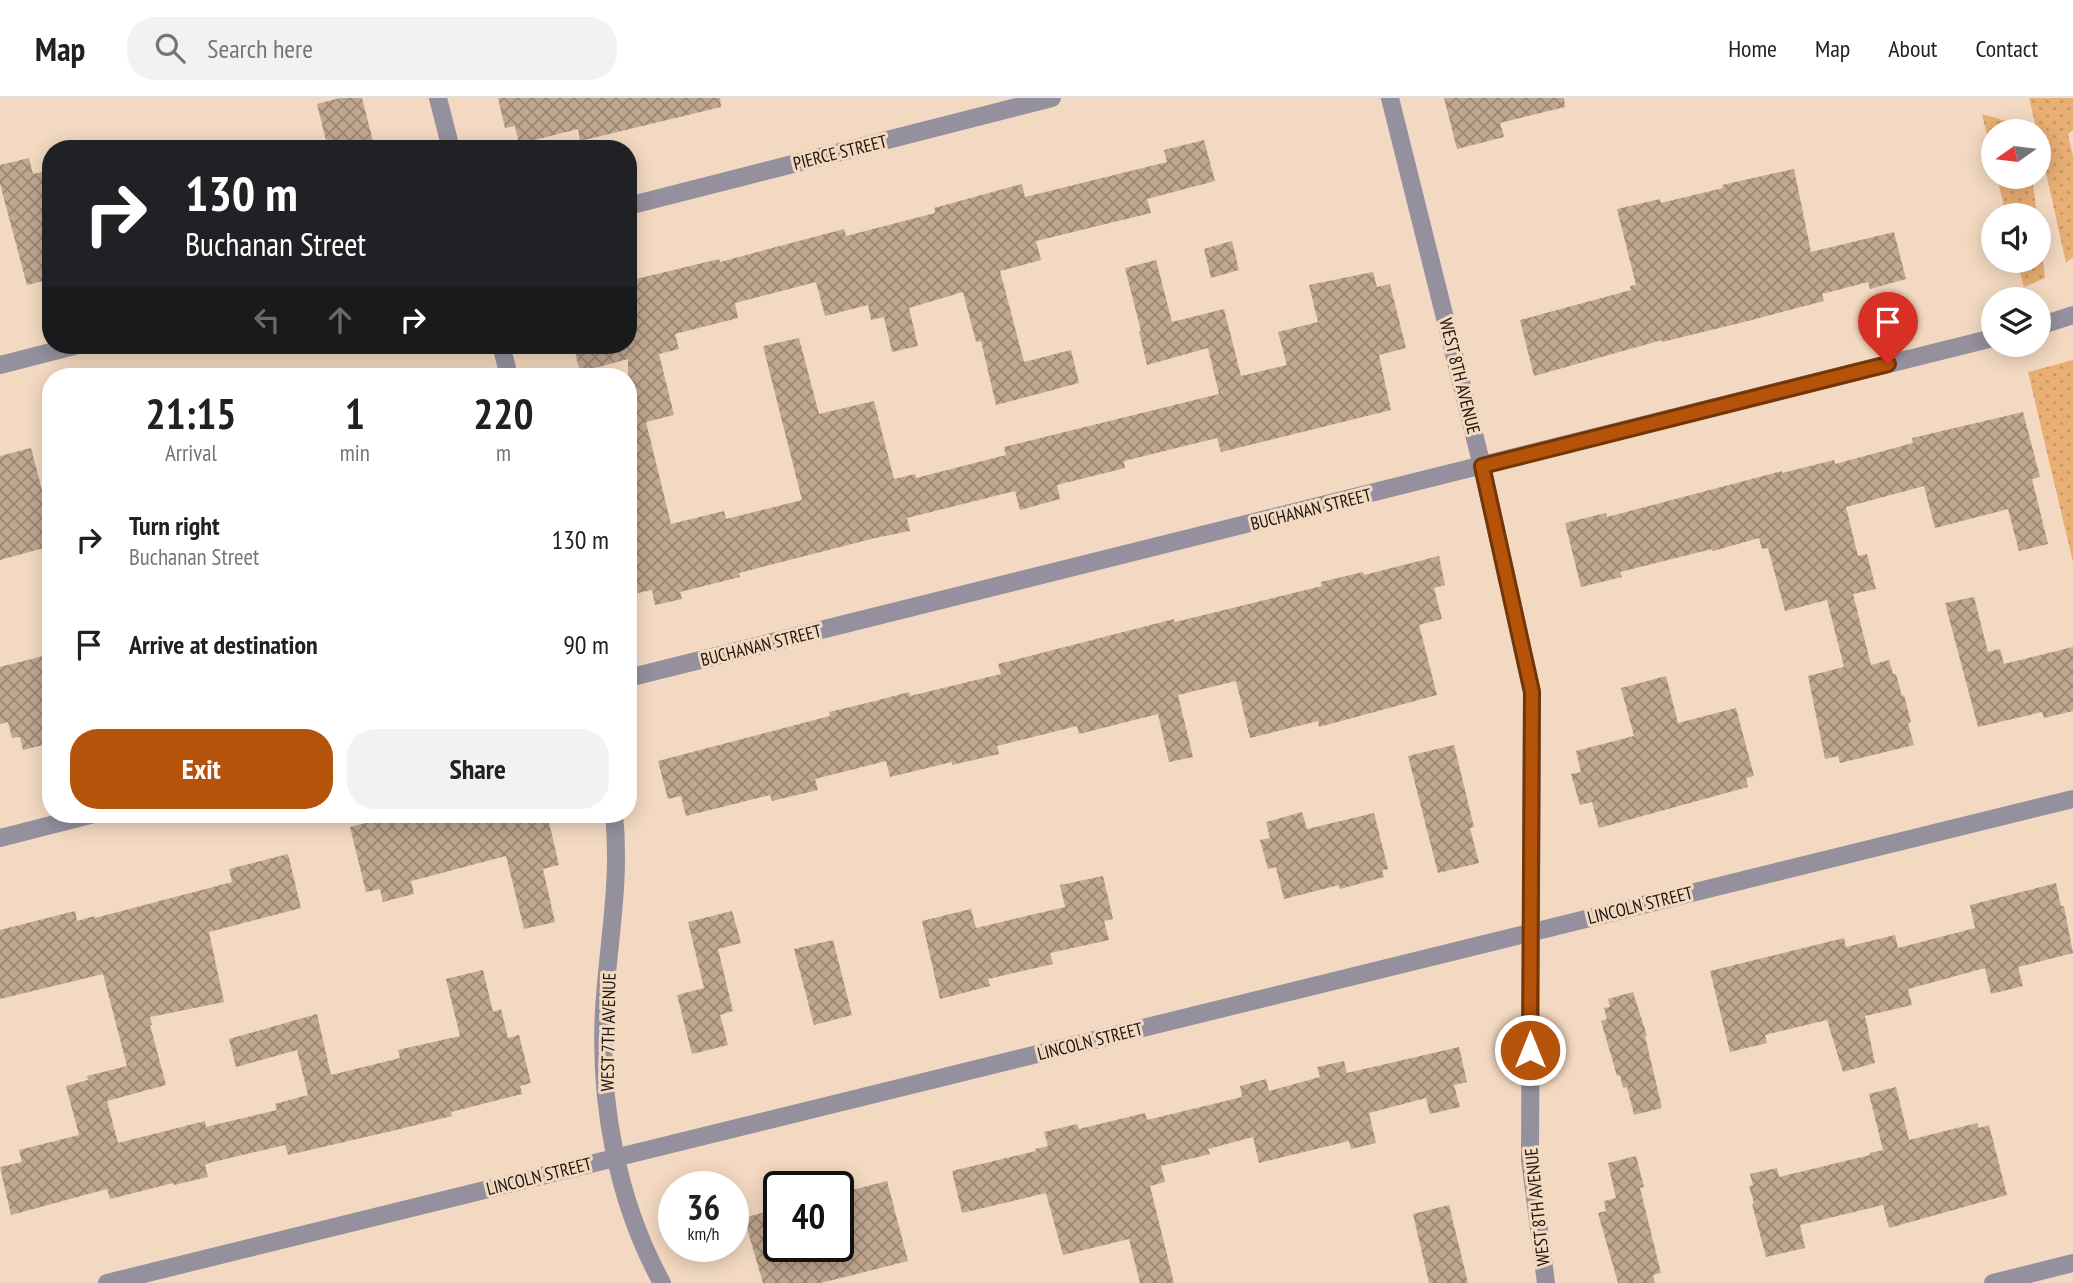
<!DOCTYPE html>
<html lang="en">
<head>
<meta charset="utf-8">
<style>
	:root { --surface:#fff; --page:#f2f2f2; --text:#202124; --muted:#757577; --line:#e0e0e0; --accent:#b45309 }
	body { margin:0; font-family:"PT Sans Narrow",sans-serif; background:var(--page); color:var(--text); height:100vh; display:flex; flex-direction:column; font-size:26px; white-space:nowrap }
	* { box-sizing:border-box; margin:0 }
	p { font-size:23px; color:var(--muted) }
	.icon { flex:none; width:38px; height:38px; fill:none; stroke:currentColor; stroke-width:2; stroke-linecap:round; stroke-linejoin:round }
	.map { position:relative; flex:1; overflow:hidden }
	.sheet { position:absolute; left:42px; top:270px; width:595px; height:455px; display:flex; flex-direction:column; background:var(--surface); border-radius:28px; box-shadow:0 4px 18px #0003 }
	.sheet>* { flex:none }
	.hud { position:absolute; left:42px; top:42px; width:595px; height:214px; border-radius:28px; box-shadow:0 4px 18px #0003; background:#202124; color:#fff; overflow:hidden }
	.needle { width:46px; rotate:256deg }
	.controls { position:absolute; left:1981px; top:21px; display:grid; gap:14px }
	.controls a { display:grid; place-items:center; width:70px; height:70px; border-radius:50%; background:var(--surface); box-shadow:0 4px 18px #0003; font-size:35px }
	.speed { position:absolute; left:658px; top:1073px; display:flex; gap:14px; font-size:35px; font-weight:700; text-align:center }
	.speed>* { display:grid; place-content:center; width:91px; height:91px; border-radius:50%; background:var(--surface); box-shadow:0 4px 18px #0003; line-height:1 }
	.speed small { font-size:18px; font-weight:400 }
	.speed .limit { border:4px solid #111; border-radius:10px; background:#fff; color:#111 }
	.pin { position:absolute; display:grid; place-items:center; width:60px; height:60px; color:#fff; margin:-72px -30px; border-radius:50% 50% 50% 0; rotate:-45deg; box-shadow:0 0 7px #0007 }
	.pin .icon { rotate:45deg }
	.me { position:absolute; width:77px; margin:-38px; rotate:0deg; stroke-linejoin:round; filter:drop-shadow(0 0 5px #0008) }
	.turn { display:flex; align-items:center; gap:24px; height:147px; padding:0 28px; font-size:32px }
	.turn .icon { width:91px; height:91px; stroke-width:2.5 }
	.turn b { display:block; font-size:49px; line-height:60px }
	.lanes { display:flex; align-items:center; height:66px; padding:0 28px; background:#0003; justify-content:center; gap:35px; direction:ltr }
	.lanes .off { opacity:.35 }
	.eta { display:flex; justify-content:space-evenly; align-items:center; height:119px; text-align:center }
	.eta b { font-size:42px; font-weight:600; line-height:49px }
	.cta { display:flex; gap:14px; margin-top:auto; padding:14px 28px }
	.cta a { flex:1; height:80px; border-radius:28px; background:var(--accent); color:#fff; font-size:28px; font-weight:600; line-height:80px; text-align:center }
	.cta a+a { background:var(--page); color:var(--text) }
	ul { padding:0; list-style:none }
	li { display:flex; align-items:center; gap:21px; height:105px; padding:0 28px }
	li div { flex:1 }
	li b { display:block; font-size:26px }
	li em { font-style:normal }
	header { display:flex; align-items:center; gap:42px; box-sizing:border-box; height:98px; padding:0 35px; background:var(--surface); border-bottom:2px solid var(--line) }
	header strong { font-size:33px }
	nav { display:flex; gap:38px; margin-inline-start:auto; font-size:24px }
	.search { width:490px; height:63px; background:var(--page); display:flex; align-items:center; gap:18px; box-sizing:border-box; padding:0 24px; border-radius:28px; color:var(--muted); font-size:26px }
	.map>svg:first-child { display:block }
	.grass { fill:url(#grass-dots) }
	.building { fill:url(#building-cross-hatch) }
	.lines { fill:none; stroke-linecap:round; stroke-linejoin:round }
	.minor { stroke:#94909d; stroke-width:18 }
	.tertiary { stroke:#94909d; stroke-width:18 }
	.route-casing { stroke:#753606; stroke-width:18 }
	.route { stroke:#b45309; stroke-width:12 }
	.labels { text-anchor:middle; dominant-baseline:central; stroke-width:6; stroke-linejoin:round; paint-order:stroke }
	.street-label { font-size:18px; fill:#1e150d; stroke:#f3d9c1 }
</style>
</head>
<body>
<header>
<strong>Map</strong>
<div class="search"><svg class="icon" aria-label="search" viewBox="0 0 24 24"><circle cx="10" cy="10" r="6"/><path d="M15 15l6 6"/></svg>Search here</div>
<nav><a>Home</a><a>Map</a><a>About</a><a>Contact</a></nav>
</header>
<div class="map">
<svg width="2073" height="1185" viewBox="0 0 2073 1185">
	<defs>
		<pattern id="grass-dots" width="8" height="8" patternUnits="userSpaceOnUse" patternTransform="scale(1.75)"><rect width="8" height="8" fill="#e8ae73"/><path d="M2 2h.1M6 6h.1" fill="none" stroke="#c79562" stroke-width="1.8" stroke-linecap="round"/></pattern>
		<pattern id="building-cross-hatch" width="8" height="8" patternUnits="userSpaceOnUse" patternTransform="scale(1.75)"><rect width="8" height="8" fill="#c0a790"/><path d="M0 0l8 8M0 8l8-8" fill="none" stroke="#9b8774"/></pattern>
	</defs>
	<rect width="100%" height="100%" fill="#f3d9c1"/>
	<!-- grass -->
	<path class="grass" d="M 2029,0 L 2073,0 L 2073,32 L 2068,36 L 2073,58 L 2073,159 L 2066,165 L 2039,43 L 2039,33 L 2037,33 Z
		M 1982,16 L 2006,23 L 2015,33 L 1993,33 L 1993,64 Z
		M 1997,79 L 2032,79 L 2037,117 L 2006,117 Z
		M 2039,126 L 2045,180 L 2024,189 L 2017,163 L 2039,163 Z
		M 2073,262 L 2073,464 L 2028,274 Z"/>
	<!-- building -->
	<path class="building" d="M 340,0 L 362,0 L 375,51 L 328,51 L 317,6 Z
		M 498,0 L 720,0 L 721,9 L 580,43 L 578,31 L 519,46 L 515,28 L 505,30 Z
		M 1444,0 L 1564,0 L 1565,9 L 1500,25 L 1504,39 L 1457,51 Z
		M 1204,42 L 1215,83 L 1147,101 L 1151,115 L 1036,143 L 1041,162 L 1000,173 L 1024,264 L 1071,252 L 1079,285 L 996,307 L 981,243 L 976,244 L 963,194 L 909,210 L 918,248 L 892,254 L 884,219 L 871,222 L 868,207 L 825,218 L 816,184 L 735,205 L 738,220 L 675,236 L 679,251 L 659,256 L 674,317 L 646,324 L 671,426 L 724,413 L 726,421 L 802,402 L 763,248 L 799,240 L 819,316 L 874,303 L 894,381 L 915,376 L 916,380 L 1006,357 L 1004,349 L 1219,296 L 1208,250 L 1147,267 L 1139,233 L 1141,233 L 1125,170 L 1156,162 L 1172,224 L 1224,211 L 1241,278 L 1287,267 L 1278,234 L 1318,224 L 1309,187 L 1373,174 L 1377,189 L 1390,186 L 1406,250 L 1379,257 L 1391,312 L 1221,354 L 1217,340 L 1124,363 L 1125,370 L 1057,387 L 1060,401 L 1020,412 L 1015,393 L 907,420 L 910,433 L 875,440 L 739,475 L 740,479 L 680,494 L 682,501 L 655,507 L 652,492 L 633,496 L 628,476 L 628,261 L 580,274 L 573,247 L 628,247 L 628,183 L 719,161 L 720,164 L 844,131 L 846,138 L 935,115 L 934,110 L 1022,86 L 1025,99 L 1167,64 L 1164,52 Z
		M 29,60 L 33,76 L 51,72 L 51,181 L 27,187 L 0,86 L 0,67 Z
		M 1794,71 L 1811,154 L 1894,134 L 1906,181 L 1870,191 L 1868,184 L 1822,196 L 1824,203 L 1748,223 L 1662,244 L 1662,242 L 1534,278 L 1520,222 L 1631,192 L 1630,188 L 1636,187 L 1617,111 L 1660,101 L 1661,105 L 1723,90 L 1722,87 Z
		M 1232,143 L 1239,172 L 1211,180 L 1204,151 Z
		M 2023,314 L 2040,379 L 2032,381 L 2048,446 L 2019,453 L 2008,411 L 1935,430 L 1924,388 L 1846,409 L 1858,458 L 1867,456 L 1876,491 L 1853,496 L 1871,567 L 1889,562 L 1893,576 L 1896,576 L 1902,598 L 1904,597 L 1911,624 L 1908,625 L 1914,647 L 1840,665 L 1838,658 L 1825,661 L 1808,578 L 1844,569 L 1827,502 L 1785,513 L 1768,450 L 1762,451 L 1759,440 L 1713,453 L 1712,451 L 1620,474 L 1622,479 L 1581,489 L 1565,425 L 1606,415 L 1607,419 L 1782,373 L 1782,375 L 1834,362 L 1835,366 L 1913,345 L 1912,340 Z
		M 31,350 L 51,427 L 51,448 L 0,462 L 0,358 Z
		M 1439,458 L 1445,487 L 1434,490 L 1442,521 L 1419,527 L 1437,597 L 1319,629 L 1318,623 L 1250,640 L 1236,583 L 1178,597 L 1193,659 L 1169,664 L 1158,616 L 1079,636 L 1077,628 L 997,648 L 999,656 L 952,667 L 952,664 L 890,679 L 886,663 L 815,681 L 818,692 L 772,703 L 770,697 L 686,718 L 681,698 L 668,701 L 658,663 L 830,618 L 829,614 L 871,604 L 909,594 L 910,598 L 1001,576 L 998,566 L 1174,521 L 1175,524 L 1257,504 L 1322,488 L 1321,484 L 1363,474 L 1364,477 Z
		M 1974,499 L 1988,554 L 2000,551 L 2004,566 L 2073,549 L 2073,613 L 2044,620 L 2042,614 L 1978,629 L 1945,505 Z
		M 51,556 L 51,645 L 23,652 L 20,639 L 12,640 L 8,624 L 0,626 L 0,569 Z
		M 1666,578 L 1678,625 L 1736,610 L 1754,678 L 1746,680 L 1748,689 L 1599,730 L 1592,704 L 1580,707 L 1571,676 L 1581,674 L 1576,653 L 1634,638 L 1621,590 Z
		M 1454,647 L 1474,729 L 1470,730 L 1479,765 L 1438,775 L 1408,658 Z
		M 1302,714 L 1307,731 L 1374,715 L 1388,771 L 1382,772 L 1384,779 L 1340,791 L 1339,787 L 1284,801 L 1276,769 L 1268,771 L 1260,742 L 1270,740 L 1266,724 Z
		M 400,716 L 547,716 L 559,767 L 543,771 L 555,824 L 524,831 L 506,758 L 411,783 L 414,796 L 383,804 L 380,791 L 366,794 L 350,729 Z
		M 288,756 L 301,810 L 209,834 L 224,904 L 150,919 L 152,927 L 150,927 L 166,987 L 107,1003 L 118,1045 L 205,1023 L 206,1029 L 277,1012 L 275,1006 L 308,997 L 297,952 L 236,969 L 229,941 L 317,916 L 331,977 L 400,960 L 398,952 L 460,938 L 446,881 L 483,872 L 493,914 L 501,911 L 508,940 L 519,937 L 531,985 L 520,988 L 522,996 L 451,1014 L 452,1018 L 396,1032 L 288,1057 L 285,1047 L 209,1065 L 205,1067 L 208,1079 L 174,1087 L 173,1085 L 110,1101 L 107,1091 L 11,1117 L 0,1069 L 22,1064 L 19,1052 L 79,1037 L 66,988 L 88,982 L 87,978 L 127,968 L 103,876 L 0,901 L 0,832 L 75,813 L 77,823 L 95,818 L 95,820 L 232,784 L 229,771 Z
		M 1103,778 L 1113,821 L 1104,823 L 1109,842 L 1050,855 L 1053,866 L 988,881 L 990,888 L 940,901 L 922,823 L 971,811 L 976,830 L 1065,809 L 1060,787 Z
		M 2056,785 L 2061,808 L 2064,808 L 2073,855 L 2018,869 L 2023,888 L 1991,896 L 1985,870 L 1908,891 L 1912,907 L 1865,918 L 1875,965 L 1843,974 L 1827,922 L 1765,937 L 1767,945 L 1730,954 L 1710,873 L 1844,840 L 1846,849 L 1895,837 L 1898,850 L 1975,830 L 1970,807 Z
		M 732,813 L 741,845 L 718,851 L 733,913 L 720,917 L 728,947 L 692,956 L 677,897 L 704,890 L 688,824 Z
		M 833,842 L 852,917 L 814,927 L 794,851 Z
		M 1633,894 L 1647,938 L 1645,938 L 1662,1010 L 1634,1017 L 1627,989 L 1623,990 L 1620,977 L 1617,978 L 1601,923 L 1607,921 L 1604,910 L 1610,909 L 1608,901 Z
		M 1459,949 L 1467,984 L 1454,987 L 1460,1009 L 1430,1016 L 1426,1000 L 1369,1015 L 1376,1045 L 1351,1051 L 1349,1043 L 1259,1065 L 1253,1039 L 1208,1051 L 1210,1056 L 1161,1068 L 1165,1084 L 1150,1088 L 1174,1185 L 1140,1185 L 1129,1141 L 1063,1157 L 1046,1095 L 962,1115 L 952,1073 L 1036,1053 L 1035,1051 L 1048,1048 L 1044,1034 L 1077,1026 L 1079,1031 L 1145,1015 L 1147,1022 L 1242,999 L 1240,988 L 1266,981 L 1269,993 L 1320,979 L 1317,969 L 1344,963 L 1347,975 Z
		M 1896,989 L 1909,1042 L 1977,1025 L 1979,1030 L 1989,1027 L 2007,1097 L 1889,1130 L 1883,1107 L 1800,1127 L 1805,1150 L 1766,1159 L 1752,1106 L 1754,1105 L 1749,1088 L 1753,1087 L 1750,1076 L 1777,1070 L 1779,1079 L 1870,1057 L 1870,1055 L 1883,1052 L 1869,996 Z
		M 1636,1058 L 1644,1089 L 1640,1090 L 1661,1175 L 1653,1177 L 1655,1185 L 1618,1185 L 1598,1115 L 1606,1113 L 1604,1103 L 1616,1100 L 1608,1065 Z
		M 887,1083 L 908,1163 L 821,1185 L 763,1185 L 744,1120 L 779,1110 L 779,1148 L 853,1148 L 840,1095 Z
		M 1449,1107 L 1468,1185 L 1429,1185 L 1413,1116 Z"/>
	<g class="lines">
		<!-- minor -->
		<path class="minor" d="M 438,0 L 451,51
			M 628,108 L 1052,0
			M 501,247 L 509,278
			M 0,267 L 78,247
			M 614,716 C 621,784 608,845 604,912 C 599,1005 617,1103 662,1185
			M 107,1185 L 2073,701
			M 1993,1185 L 2073,1165"/>
		<!-- tertiary -->
		<path class="tertiary" d="M 1390,0 L 1482,368 L 1532,594 L 1530,1061 L 1546,1185
			M 2039,228 L 2073,217
			M 628,580 L 1993,240
			M 0,740 L 94,716"/>
	</g>
	<g class="lines">
		<defs>
			<path id="route" d="M 1530,952 L 1532,594 L 1482,368 L 1888,266"/>
		</defs>
		<!-- route casing -->
		<use href="#route" class="route-casing"/>
		<!-- route -->
		<use href="#route" class="route"/>
	</g>
	<g class="labels">
		<!-- street labels -->
		<g class="street-label">
			<text transform="translate(840 54) rotate(-14)">PIERCE STREET</text>
			<text transform="translate(1460 278) rotate(76)">WEST 8TH AVENUE</text>
			<text transform="translate(1311 411) rotate(-14)">BUCHANAN STREET</text>
			<text transform="translate(761 547) rotate(-14)">BUCHANAN STREET</text>
			<text transform="translate(1640 807) rotate(-14)">LINCOLN STREET</text>
			<text transform="translate(608 934) rotate(-89)">WEST 7TH AVENUE</text>
			<text transform="translate(1090 943) rotate(-14)">LINCOLN STREET</text>
			<text transform="translate(539 1078) rotate(-14)">LINCOLN STREET</text>
			<text transform="translate(1537 1109) rotate(-96)">WEST 8TH AVENUE</text>
		</g>
	</g>
</svg>
<div class="controls">
<a><svg class="needle" viewBox="-14 -14 28 28"><path d="M0-13l5 13h-10z" fill="#e53935"/><path d="M0 13l5-13h-10z" fill="#757577"/></svg></a>
<a><svg class="icon" aria-label="sound" viewBox="0 0 24 24"><path d="M4 9h4l5-4v14l-5-4H4zM17 9q2 3 0 6"/></svg></a>
<a><svg class="icon" aria-label="layers" viewBox="0 0 24 24"><path d="M12 4l9 5-9 5-9-5zM3 14l9 5 9-5"/></svg></a>
</div>
<div class="speed"><div>36<small>km/h</small></div><div class="limit">40</div></div>
<div class="pin" style="left:1888px;top:266px;background:#d93025"><svg class="icon" aria-label="arrive" viewBox="0 0 24 24"><path d="M6 21V4h12l-3 4 3 4H6"/></svg></div>
<svg class="me" style="left:1530px;top:952px" viewBox="-20 -20 40 40"><circle r="17" fill="#b45309" stroke="#fff" stroke-width="3"/><path d="M0-11L8 9 0 5-8 9z" fill="#fff"/></svg>
<div class="hud">
<div class="turn"><svg class="icon" aria-label="right" viewBox="0 0 24 24"><path d="M7 20v-9h11M14 6l5 5-5 5"/></svg><div><b>130 m</b>Buchanan Street</div></div>
<div class="lanes"><svg class="icon off" aria-label="left" viewBox="0 0 24 24"><path d="M17 20v-9H6M10 6l-5 5 5 5"/></svg><svg class="icon off" aria-label="ahead" viewBox="0 0 24 24"><path d="M12 20V5M6 11l6-6 6 6"/></svg><svg class="icon" aria-label="right" viewBox="0 0 24 24"><path d="M7 20v-9h11M14 6l5 5-5 5"/></svg></div>
</div>
<section class="sheet">
<div class="eta">
<div><b>21:15</b><p>Arrival</p></div>
<div><b>1</b><p>min</p></div>
<div><b>220</b><p>m</p></div>
</div>
<ul>
<li><svg class="icon" aria-label="right" viewBox="0 0 24 24"><path d="M7 20v-9h11M14 6l5 5-5 5"/></svg><div><b>Turn right</b><p>Buchanan Street</p></div><em>130 m</em></li>
<li><svg class="icon" aria-label="arrive" viewBox="0 0 24 24"><path d="M6 21V4h12l-3 4 3 4H6"/></svg><div><b>Arrive at destination</b></div><em>90 m</em></li>
</ul>
<div class="cta"><a>Exit</a><a>Share</a></div>
</section>
</div>
</body>
</html>
